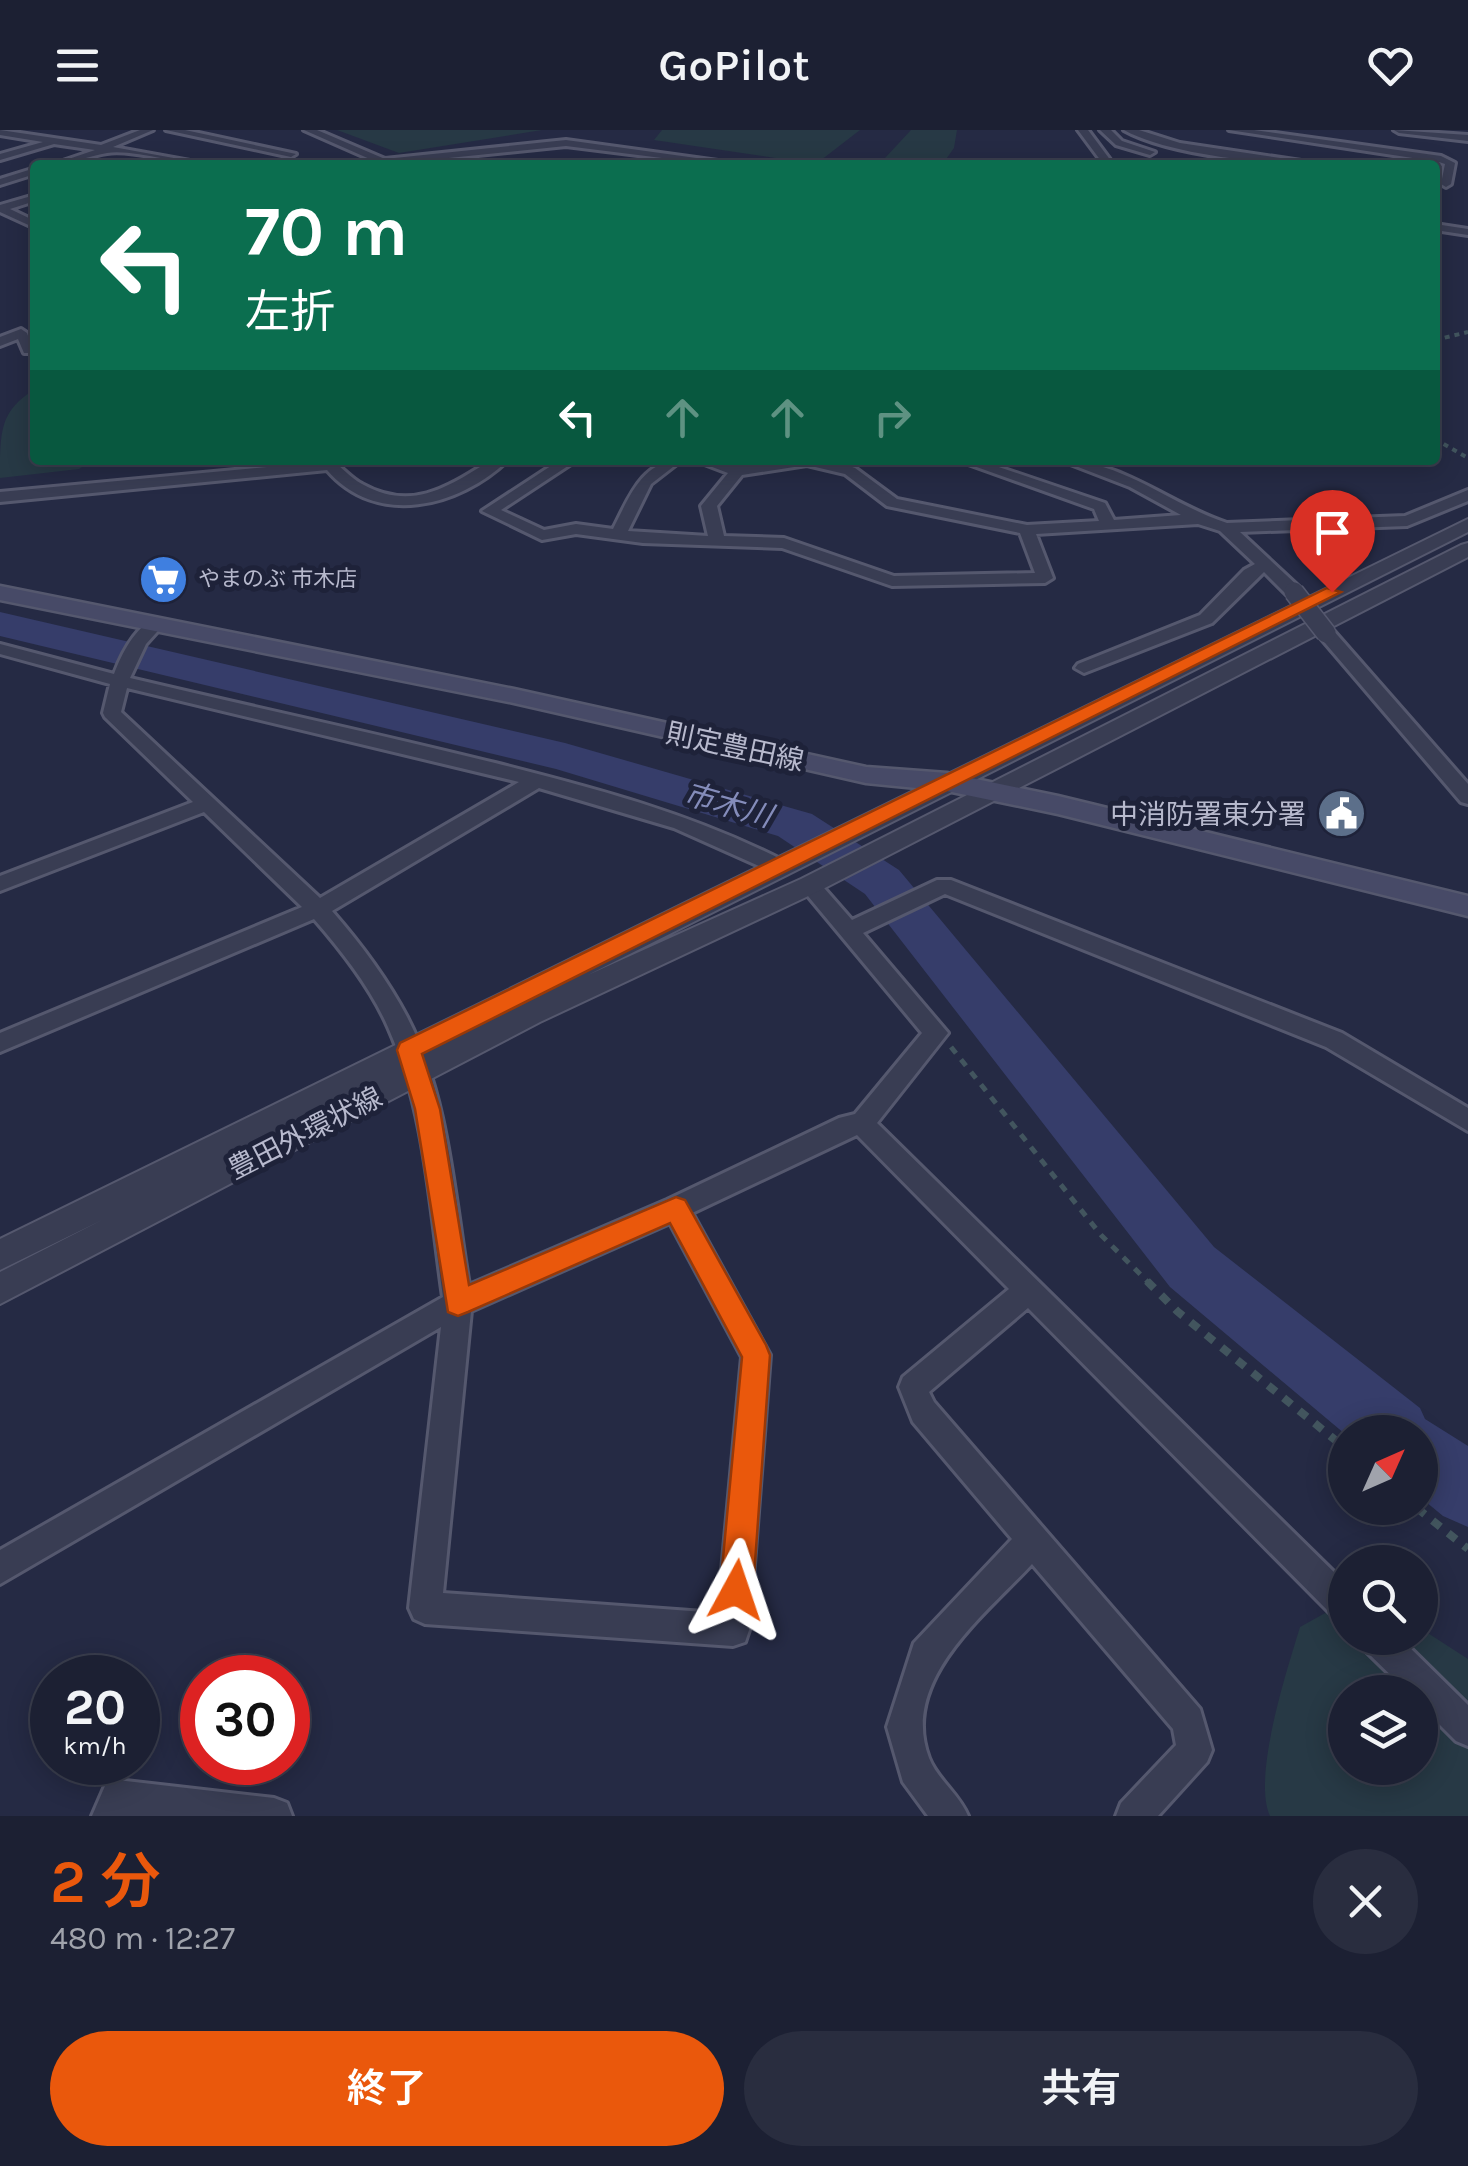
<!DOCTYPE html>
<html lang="ja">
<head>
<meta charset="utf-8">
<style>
	:root { --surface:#1c2033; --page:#292d3f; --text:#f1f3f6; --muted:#a0a3ac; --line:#3a3e4e; --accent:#ea580c }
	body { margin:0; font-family:Karla,"Noto Sans JP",sans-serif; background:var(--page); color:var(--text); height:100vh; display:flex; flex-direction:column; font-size:38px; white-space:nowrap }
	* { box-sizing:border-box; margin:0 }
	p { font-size:32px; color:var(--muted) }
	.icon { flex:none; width:55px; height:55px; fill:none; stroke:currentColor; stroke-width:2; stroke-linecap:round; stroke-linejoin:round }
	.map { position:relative; height:1686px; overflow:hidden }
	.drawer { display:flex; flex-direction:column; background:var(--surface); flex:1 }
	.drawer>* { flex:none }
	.guide { position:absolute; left:30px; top:30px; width:1410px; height:305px; border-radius:10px; box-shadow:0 5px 25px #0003,0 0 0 2px var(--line); background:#0b6e4f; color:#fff; overflow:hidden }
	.needle { width:65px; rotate:45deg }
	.buttons { position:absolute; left:1328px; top:1285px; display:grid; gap:20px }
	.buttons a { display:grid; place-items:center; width:110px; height:110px; border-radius:50%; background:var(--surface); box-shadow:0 5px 25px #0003,0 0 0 2px var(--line); font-size:50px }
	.speed { position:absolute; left:30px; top:1525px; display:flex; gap:20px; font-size:50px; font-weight:700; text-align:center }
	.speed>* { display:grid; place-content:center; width:130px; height:130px; border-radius:50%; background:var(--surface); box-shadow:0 5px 25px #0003,0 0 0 2px var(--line); line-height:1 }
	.speed small { font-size:25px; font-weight:400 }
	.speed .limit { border:15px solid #d22; background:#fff; color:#111 }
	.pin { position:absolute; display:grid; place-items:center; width:85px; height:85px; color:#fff; margin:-102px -42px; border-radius:50% 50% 50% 0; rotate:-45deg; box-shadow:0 0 10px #0007 }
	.pin .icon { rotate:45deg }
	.me { position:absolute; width:110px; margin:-55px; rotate:5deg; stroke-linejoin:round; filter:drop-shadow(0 0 8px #0008) }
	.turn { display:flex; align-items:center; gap:35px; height:210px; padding:0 50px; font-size:45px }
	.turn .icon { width:130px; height:130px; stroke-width:2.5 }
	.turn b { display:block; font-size:70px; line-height:85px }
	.lanes { display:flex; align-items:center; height:95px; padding:0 50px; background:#0003; justify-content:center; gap:50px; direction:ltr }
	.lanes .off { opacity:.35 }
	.round { display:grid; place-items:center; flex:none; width:105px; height:105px; border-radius:52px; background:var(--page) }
	.headline { display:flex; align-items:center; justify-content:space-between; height:170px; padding:0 50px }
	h1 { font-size:60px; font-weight:600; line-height:75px; color:var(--accent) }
	.button { display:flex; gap:20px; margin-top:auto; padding:20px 50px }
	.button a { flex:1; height:115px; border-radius:60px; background:var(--accent); color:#fff; font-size:40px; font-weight:600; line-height:115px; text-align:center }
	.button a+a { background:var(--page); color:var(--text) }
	header { display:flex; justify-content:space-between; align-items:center; height:130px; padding:0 50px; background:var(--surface); font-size:45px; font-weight:600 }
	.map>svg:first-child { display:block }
	.green { fill:#273945; fill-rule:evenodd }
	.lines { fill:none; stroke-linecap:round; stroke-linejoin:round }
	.river { fill:#363d6a; fill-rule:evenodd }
	.minor-casing { stroke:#55586e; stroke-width:6 }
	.tertiary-casing { stroke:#55586e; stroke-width:4 }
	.secondary-casing { stroke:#55586e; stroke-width:5 }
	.path-far2 { stroke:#42555e; stroke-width:4; stroke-dasharray:5 5; stroke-linecap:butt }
	.path-far1 { stroke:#42555e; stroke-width:5; stroke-dasharray:8 8; stroke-linecap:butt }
	.path { stroke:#42555e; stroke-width:8; stroke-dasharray:10 10; stroke-linecap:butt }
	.minor { fill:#393d53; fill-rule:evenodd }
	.tertiary { fill:#393d53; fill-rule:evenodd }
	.secondary { fill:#474a67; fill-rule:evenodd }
	.minor-bridge-casing { stroke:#55586e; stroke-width:22; stroke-linecap:butt }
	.minor-bridge { stroke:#393d53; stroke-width:19 }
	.route { fill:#ea580c; stroke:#983908; stroke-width:2.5 }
	.labels { text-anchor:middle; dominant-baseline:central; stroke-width:10; stroke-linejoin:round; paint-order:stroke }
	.far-poi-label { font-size:22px; fill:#b7b9cd; stroke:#1e2239; text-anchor:start }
	.street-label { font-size:28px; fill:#b7b9cd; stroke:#1e2239 }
	.poi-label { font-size:28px; fill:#b7b9cd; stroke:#1e2239; text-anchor:end }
	.water-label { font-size:30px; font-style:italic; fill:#848cba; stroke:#1e2239 }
</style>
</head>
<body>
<header><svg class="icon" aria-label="menu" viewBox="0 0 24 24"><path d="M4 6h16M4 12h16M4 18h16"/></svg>GoPilot<svg class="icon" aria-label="heart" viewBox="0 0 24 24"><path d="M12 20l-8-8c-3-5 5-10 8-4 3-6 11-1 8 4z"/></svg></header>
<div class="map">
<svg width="1468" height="1686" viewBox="0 0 1468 1686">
	<rect width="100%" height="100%" fill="#252a44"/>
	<!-- green -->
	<path class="green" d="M 337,0 L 542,0 L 399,23 Z
		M 662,0 L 860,0 L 816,34 L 654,10 Z
		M 911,0 L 957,0 L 954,18 L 942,35 L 890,35 L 885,28 Z
		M 35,259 L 35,330 L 93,330 L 79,339 L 0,348 C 0,300 0,281 35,259 Z
		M 1345,1472 L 1345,1508 L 1420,1508 L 1420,1498 L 1468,1529 L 1468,1686 L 1270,1686 C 1252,1647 1287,1540 1300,1497 ZM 1345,1562 L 1420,1562 L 1420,1638 L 1345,1638 Z"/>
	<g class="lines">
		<!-- river -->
		<path class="river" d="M 0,482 L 565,613 L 812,684 L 899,740 L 1214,1117 L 1420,1278 L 1425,1289 L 1468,1316 L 1468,1397 L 1443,1386 L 1420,1367 L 1420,1302 L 1345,1304 L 1170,1157 L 865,764 L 778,706 L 556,639 L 0,506 Z"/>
		<defs>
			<path id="minor" d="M 0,0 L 101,15 L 140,0 L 153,0 L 113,17 L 212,35 C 180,35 134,19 107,23 C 87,26 71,35 51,35 L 95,20 L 54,14 L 0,30 L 0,24 L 43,12 L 0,5 Z
				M 166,0 L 185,0 L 296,24 L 291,27 Z
				M 304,0 L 317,0 L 385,29 L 566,10 L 747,35 L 718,35 L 566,16 L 380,35 L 346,35 L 372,30 Z
				M 1078,0 L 1088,0 L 1114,35 L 1104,35 Z
				M 1100,0 L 1111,0 L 1122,11 L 1155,22 L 1150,25 L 1116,15 Z
				M 1124,0 L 1139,0 L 1180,13 L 1328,35 C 1274,35 1171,26 1124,0 Z
				M 1229,0 L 1254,0 L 1441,26 L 1455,33 L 1451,54 L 1446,57 L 1441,54 L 1445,34 L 1439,32 Z
				M 1394,0 L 1468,5 L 1468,11 L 1399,3 Z
				M 35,38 L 35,44 L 0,55 L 0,49 Z
				M 35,65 L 35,71 L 10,79 L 35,91 L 35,98 L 0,82 L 0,75 Z
				M 1435,94 L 1468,99 L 1468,105 L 1435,100 Z
				M 21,199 L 27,203 L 34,223 L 24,223 L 18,209 L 0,216 L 0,207 Z
				M 491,330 L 508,330 C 459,377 377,398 327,340 L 0,372 L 0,362 L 331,331 C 342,336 350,348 362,354 C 412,382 448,357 491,330 Z
				M 560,330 L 577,330 L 501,380 L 544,400 L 576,394 L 613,399 C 629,368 642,330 682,330 L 651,354 L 628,401 L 708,406 L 701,376 L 728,343 L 694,330 L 716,330 L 738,336 L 783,330 L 833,330 L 855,338 L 897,369 L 1027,395 L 1099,391 L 1094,379 L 957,330 L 978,330 L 1105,373 L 1114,390 L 1181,385 L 1130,357 L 1060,330 C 1122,330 1171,375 1227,393 L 1405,386 L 1468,360 L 1468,371 L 1407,396 L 1240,402 L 1300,458 L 1300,466 L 1288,466 L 1264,442 L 1212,493 L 1084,543 L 1075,538 L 1078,534 L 1200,485 L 1244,440 L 1255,434 L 1220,401 L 1198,394 L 1036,404 L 1053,448 L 1045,453 L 892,456 L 782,418 L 643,413 L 576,404 L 542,410 L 482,381 ZM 807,335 L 845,344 L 887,376 L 1020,403 L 1035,443 L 894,446 L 784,408 L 724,406 L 717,376 L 742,345 Z
				M 156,488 L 165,493 L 146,514 L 130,548 C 252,577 374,603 495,633 C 594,658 693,684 784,731 L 787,736 L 784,741 L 770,741 L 674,698 L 539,658 L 332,781 C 360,813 387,849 407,887 C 449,967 454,1067 469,1155 L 667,1070 L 839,988 L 855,984 L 922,903 L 803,760 L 799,755 L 803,750 L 817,750 L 852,790 L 937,750 L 951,750 L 1342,903 L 1468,978 L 1468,1001 L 1326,917 L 945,764 L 863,803 L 948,903 L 877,993 L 1345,1453 L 1345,1492 L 1334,1487 L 1028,1178 L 929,1262 L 934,1272 L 1200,1579 L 1212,1620 L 1207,1632 L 1158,1686 L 1116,1686 L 1121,1673 L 1176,1615 L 1173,1599 L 1032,1434 C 986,1484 899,1550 929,1628 C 937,1649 959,1664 968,1686 L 928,1686 L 903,1652 L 887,1597 L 914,1513 L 1012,1409 L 913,1292 L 899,1257 L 903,1247 L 1009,1159 L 857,1005 L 692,1083 L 770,1225 L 749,1500 L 745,1512 L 733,1516 L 425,1494 L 414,1489 L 409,1478 L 441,1197 L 0,1454 L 0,1420 L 443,1167 C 430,1077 425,980 388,897 C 371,858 342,821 314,789 L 0,922 L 0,903 L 302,777 L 204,682 L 0,761 L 0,746 L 193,672 L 105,587 L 103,583 L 110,554 L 0,524 L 0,514 L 114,544 C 122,523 135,497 156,488 ZM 127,558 L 519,652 L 320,768 L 121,582 ZM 670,1093 L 742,1227 L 718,1483 L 443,1463 L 471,1181 Z
				M 1326,498 L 1332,499 L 1468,654 L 1468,674 L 1461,672 L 1320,507 L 1320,499 Z
				M 1361,1508 L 1400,1508 L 1468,1575 L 1468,1616 L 1456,1611 L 1420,1575 L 1420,1562 L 1408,1562 L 1365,1520 Z
				M 117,1650 L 274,1668 L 287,1673 L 292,1686 L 92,1686 L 105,1656 Z"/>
			<path id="tertiary" d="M 1468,389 L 1468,402 L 588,845 L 801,749 L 1461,415 L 1468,413 L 1468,427 L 819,761 L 540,892 L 0,1174 L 0,1142 L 102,1090 L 0,1140 L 0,1109 Z"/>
			<path id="secondary" d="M 0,456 L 514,559 L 866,637 L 947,643 L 1058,666 L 1468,766 L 1468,786 L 1058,684 L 947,661 L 866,653 L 514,573 L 0,470 Z"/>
		</defs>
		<!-- minor casing -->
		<use href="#minor" class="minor-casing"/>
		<!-- tertiary casing -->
		<use href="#tertiary" class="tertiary-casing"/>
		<!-- secondary casing -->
		<use href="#secondary" class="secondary-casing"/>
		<!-- path-far2 -->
		<path class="path-far2" d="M 1435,210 L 1468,202
			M 1435,309 L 1468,328"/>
		<!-- path-far1 -->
		<path class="path-far1" d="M 951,917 L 1101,1105 L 1150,1154"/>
		<!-- path -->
		<path class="path" d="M 1147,1151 L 1177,1181 L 1345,1318
			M 1417,1378 L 1468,1419"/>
		<!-- minor -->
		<use href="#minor" class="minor"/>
		<!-- tertiary -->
		<use href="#tertiary" class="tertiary"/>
		<!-- secondary -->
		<use href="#secondary" class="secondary"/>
		<defs>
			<path id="minor-bridge" d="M 1294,462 L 1326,503"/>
		</defs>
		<!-- minor-bridge casing -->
		<use href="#minor-bridge" class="minor-bridge-casing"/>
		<!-- minor-bridge -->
		<use href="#minor-bridge" class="minor-bridge"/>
	</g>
	<!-- route -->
	<path class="route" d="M 1327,458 L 1341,462 L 422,924 L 440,979 L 469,1155 L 676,1067 L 685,1070 L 766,1215 L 770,1225 L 753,1460 L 748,1472 L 736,1477 L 725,1472 L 720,1460 L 742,1227 L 670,1093 L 468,1182 L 458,1186 L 448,1182 L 415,979 L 397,920 L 400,913 Z"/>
	<!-- icons -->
	<defs>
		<symbol id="supermarket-disc" viewBox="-11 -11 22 22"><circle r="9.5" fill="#3f7fe0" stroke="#1e2239"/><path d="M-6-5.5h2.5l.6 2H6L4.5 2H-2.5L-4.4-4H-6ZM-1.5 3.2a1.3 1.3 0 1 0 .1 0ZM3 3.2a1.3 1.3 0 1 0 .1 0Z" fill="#fff"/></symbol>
		<symbol id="civic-disc" viewBox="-11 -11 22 22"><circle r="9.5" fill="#5c6f8a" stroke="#1e2239"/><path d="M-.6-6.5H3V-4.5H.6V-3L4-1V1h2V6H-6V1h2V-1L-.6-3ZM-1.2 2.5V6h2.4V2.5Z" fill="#fff"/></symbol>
	</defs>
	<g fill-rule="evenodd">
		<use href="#supermarket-disc" x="136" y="422" width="55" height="55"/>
		<use href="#civic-disc" x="1314" y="656" width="55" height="55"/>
	</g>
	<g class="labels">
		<!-- far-poi labels -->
		<g class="far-poi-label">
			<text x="198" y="449">やまのぶ 市木店</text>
		</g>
		<!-- street labels -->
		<g class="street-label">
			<text transform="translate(735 617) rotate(12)">則定豊田線</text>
			<text transform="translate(305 1003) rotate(-27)">豊田外環状線</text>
		</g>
		<!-- poi labels -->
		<g class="poi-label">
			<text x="1306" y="684">中消防署東分署</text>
		</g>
		<!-- water labels -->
		<g class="water-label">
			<text transform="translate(728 675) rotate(16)">市木川</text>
		</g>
	</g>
</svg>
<div class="buttons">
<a><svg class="needle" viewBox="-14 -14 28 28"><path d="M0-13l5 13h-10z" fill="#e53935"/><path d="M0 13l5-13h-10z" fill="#a0a3ac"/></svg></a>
<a><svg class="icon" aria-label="search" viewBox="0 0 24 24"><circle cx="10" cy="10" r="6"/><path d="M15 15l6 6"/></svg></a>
<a><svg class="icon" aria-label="layers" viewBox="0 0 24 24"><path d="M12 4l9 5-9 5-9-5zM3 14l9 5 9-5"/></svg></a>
</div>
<div class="speed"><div>20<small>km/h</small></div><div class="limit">30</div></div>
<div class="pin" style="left:1332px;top:462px;background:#d93025"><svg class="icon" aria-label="arrive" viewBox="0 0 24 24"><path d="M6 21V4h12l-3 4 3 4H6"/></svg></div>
<svg class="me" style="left:736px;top:1460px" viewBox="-20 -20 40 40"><path d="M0-17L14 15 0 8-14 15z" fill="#ea580c" stroke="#fff" stroke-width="4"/></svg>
<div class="guide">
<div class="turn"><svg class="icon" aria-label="left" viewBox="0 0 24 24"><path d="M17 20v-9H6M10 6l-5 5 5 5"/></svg><div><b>70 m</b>左折</div></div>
<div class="lanes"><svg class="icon" aria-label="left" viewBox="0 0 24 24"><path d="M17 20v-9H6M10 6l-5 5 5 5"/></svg><svg class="icon off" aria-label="ahead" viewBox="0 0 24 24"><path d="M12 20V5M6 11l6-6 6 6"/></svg><svg class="icon off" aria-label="ahead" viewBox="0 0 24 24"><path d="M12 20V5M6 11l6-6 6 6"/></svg><svg class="icon off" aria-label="right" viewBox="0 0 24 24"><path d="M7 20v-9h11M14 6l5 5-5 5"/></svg></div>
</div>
</div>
<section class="drawer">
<div class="headline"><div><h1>2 分</h1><p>480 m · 12:27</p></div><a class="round"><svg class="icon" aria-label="close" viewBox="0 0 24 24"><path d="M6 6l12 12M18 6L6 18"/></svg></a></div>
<div class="button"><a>終了</a><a>共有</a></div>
</section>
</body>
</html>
